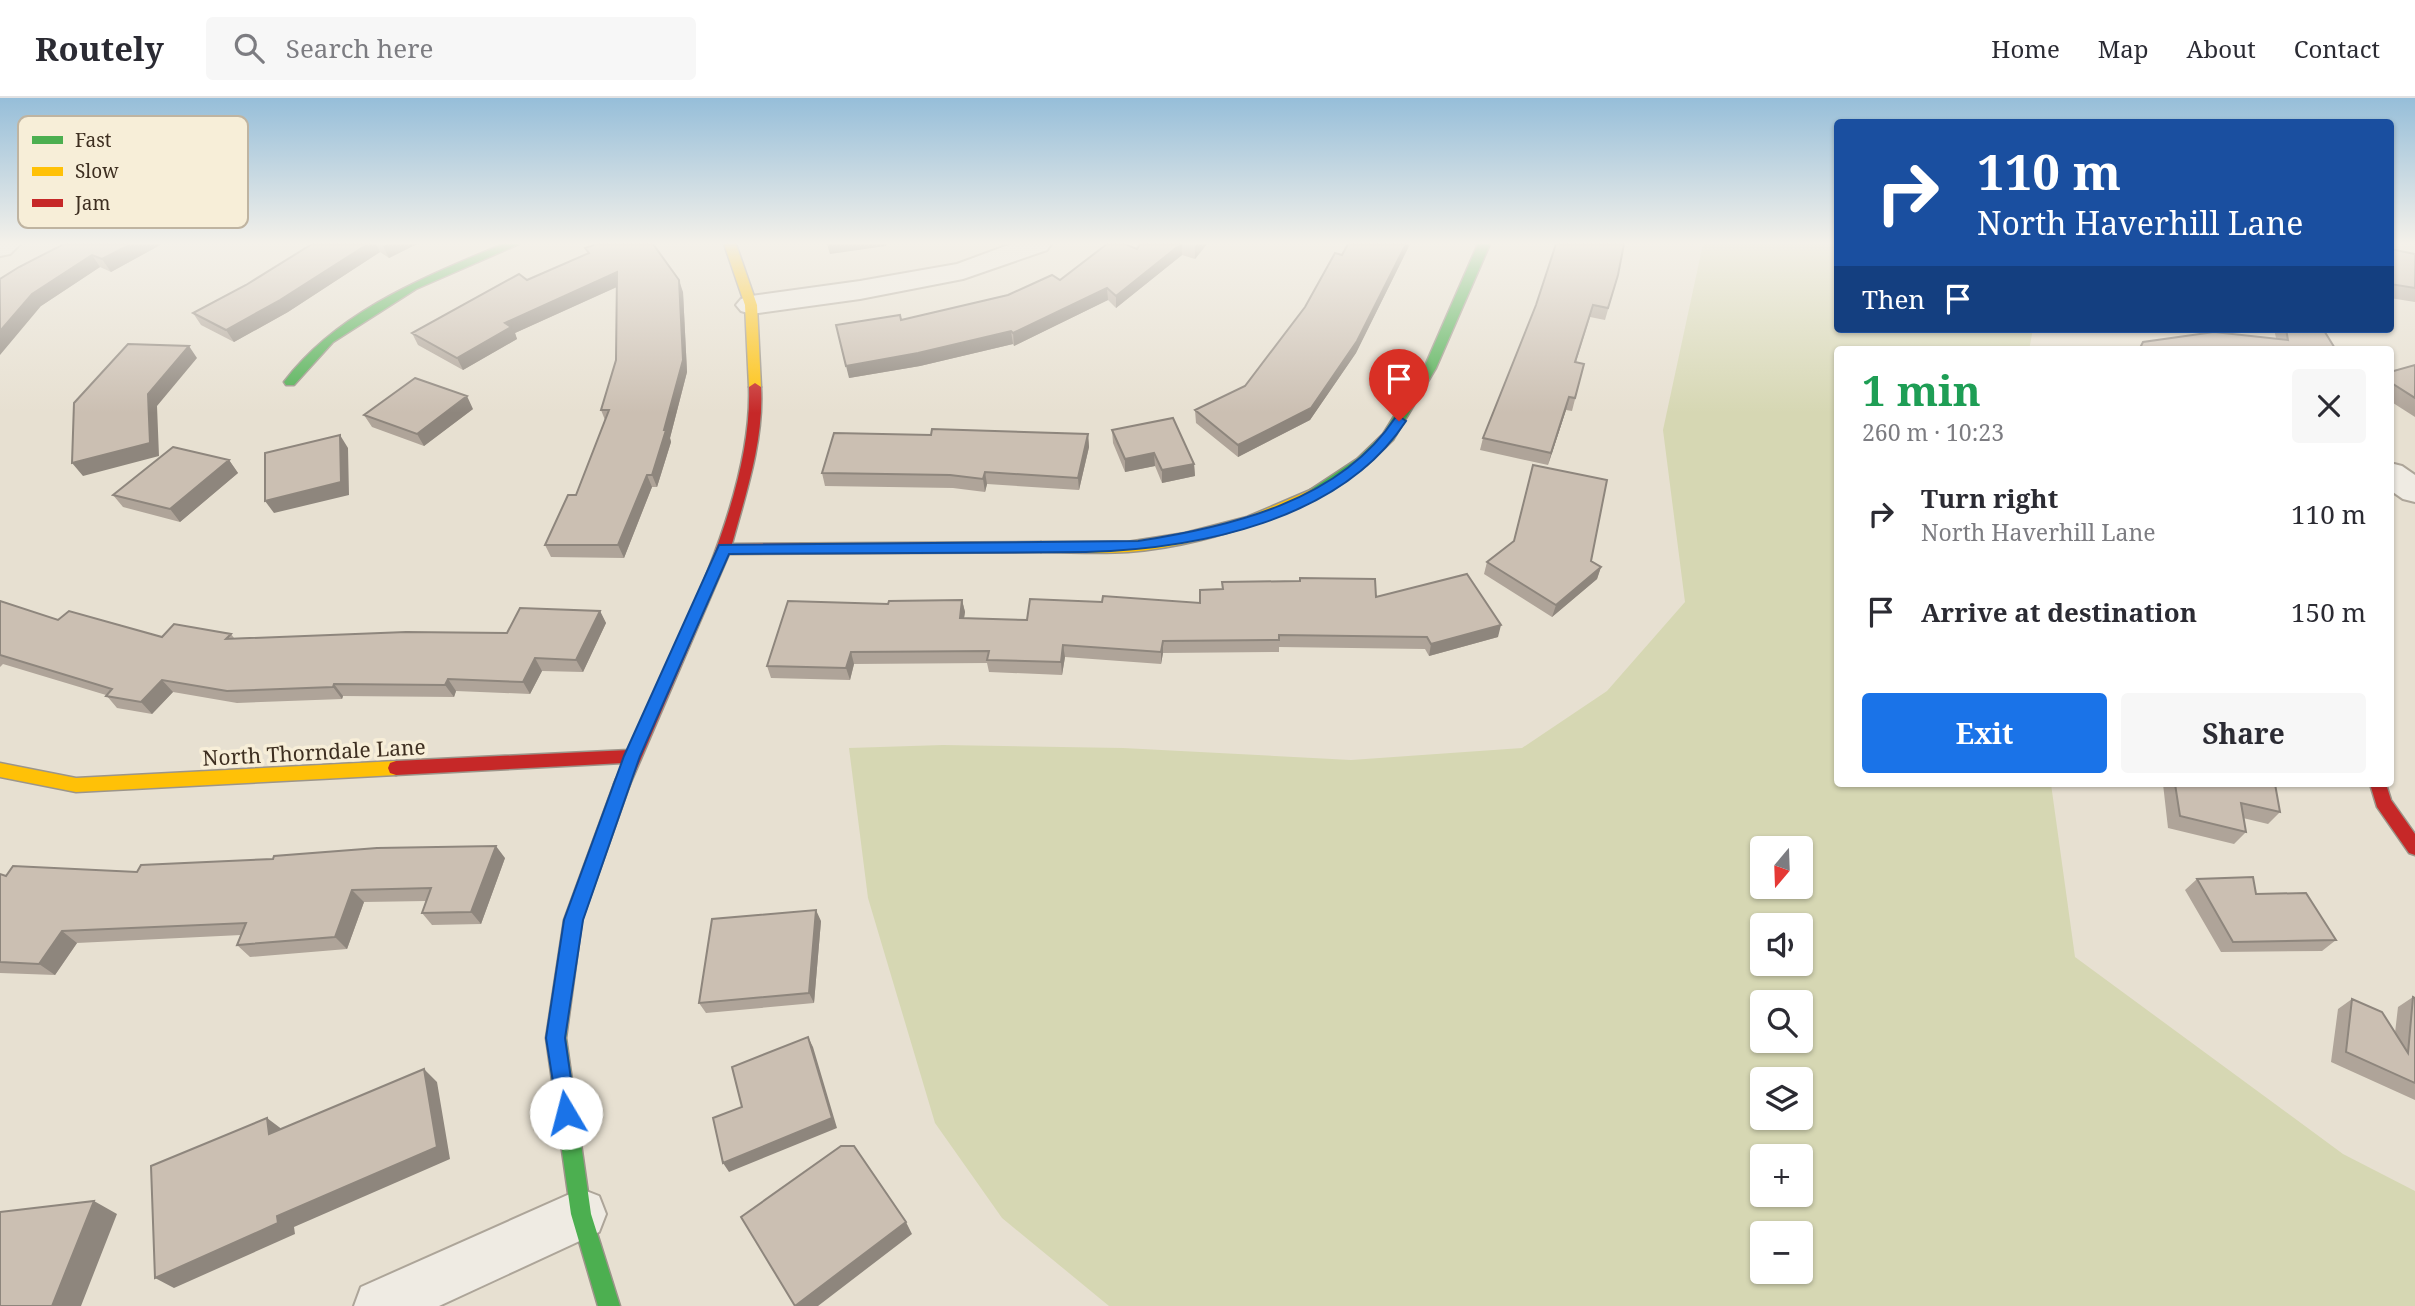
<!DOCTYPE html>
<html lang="en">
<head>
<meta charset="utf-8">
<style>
	:root { --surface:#fff; --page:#f7f7f7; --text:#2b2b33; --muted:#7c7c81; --line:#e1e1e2; --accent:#1a73e8 }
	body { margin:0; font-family:"Noto Serif",serif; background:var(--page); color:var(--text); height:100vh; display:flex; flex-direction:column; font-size:26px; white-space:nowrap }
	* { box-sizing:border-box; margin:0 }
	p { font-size:23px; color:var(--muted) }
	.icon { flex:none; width:38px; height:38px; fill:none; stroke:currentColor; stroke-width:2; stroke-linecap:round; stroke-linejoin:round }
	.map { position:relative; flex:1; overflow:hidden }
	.side { position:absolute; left:1834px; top:248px; width:560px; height:441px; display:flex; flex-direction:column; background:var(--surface); border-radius:7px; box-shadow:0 2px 5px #0004 }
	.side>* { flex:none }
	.guide { position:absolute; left:1834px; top:21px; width:560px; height:214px; border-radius:7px; box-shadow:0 2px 5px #0004; background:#1a4fa0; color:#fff; overflow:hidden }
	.needle { width:46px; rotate:199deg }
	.tools { position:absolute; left:1750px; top:738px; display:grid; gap:14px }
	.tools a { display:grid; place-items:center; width:63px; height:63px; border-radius:7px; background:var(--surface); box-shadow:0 2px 5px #0004; font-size:35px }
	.pin { position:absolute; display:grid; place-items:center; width:60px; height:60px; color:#fff; margin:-72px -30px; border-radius:50% 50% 50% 0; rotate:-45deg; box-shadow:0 0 7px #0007 }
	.pin .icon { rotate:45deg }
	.me { position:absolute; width:77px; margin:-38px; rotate:352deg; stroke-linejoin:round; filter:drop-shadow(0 0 5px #0008) }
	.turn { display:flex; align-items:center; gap:24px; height:147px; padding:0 28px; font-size:32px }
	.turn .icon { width:91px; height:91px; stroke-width:2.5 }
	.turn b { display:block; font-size:49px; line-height:60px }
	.then { display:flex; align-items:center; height:66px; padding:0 28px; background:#0003; gap:14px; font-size:26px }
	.round { display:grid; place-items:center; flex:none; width:74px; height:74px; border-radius:7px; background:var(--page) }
	.headline { display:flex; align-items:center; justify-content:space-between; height:119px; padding:0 28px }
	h1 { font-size:42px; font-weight:700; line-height:52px; color:#1e9e55 }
	.action { display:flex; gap:14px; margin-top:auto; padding:14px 28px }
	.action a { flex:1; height:80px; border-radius:7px; background:var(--accent); color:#fff; font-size:28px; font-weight:700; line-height:80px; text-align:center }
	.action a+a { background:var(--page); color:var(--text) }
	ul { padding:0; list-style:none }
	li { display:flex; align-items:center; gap:21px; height:98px; padding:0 28px }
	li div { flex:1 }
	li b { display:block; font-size:26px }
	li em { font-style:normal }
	header { display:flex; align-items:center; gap:42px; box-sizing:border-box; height:98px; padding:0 35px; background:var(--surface); border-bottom:2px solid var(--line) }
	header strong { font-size:33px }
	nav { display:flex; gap:38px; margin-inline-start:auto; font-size:24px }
	.search { width:490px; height:63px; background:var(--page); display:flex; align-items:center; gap:18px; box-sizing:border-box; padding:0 24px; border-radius:7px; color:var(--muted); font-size:26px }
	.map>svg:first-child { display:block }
	.green { fill:#d6d7b3; fill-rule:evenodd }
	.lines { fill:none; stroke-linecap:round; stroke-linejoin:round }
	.street-casing { stroke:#ada599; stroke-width:4 }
	.fast-casing { stroke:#9c958a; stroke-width:3 }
	.slow-casing { stroke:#9c958a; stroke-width:3 }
	.jam-casing { stroke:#9c958a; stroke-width:3 }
	.street { fill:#efebe3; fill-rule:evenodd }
	.fast { fill:#4caf50; fill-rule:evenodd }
	.slow { fill:#ffc107; fill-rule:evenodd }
	.jam { fill:#c62828; fill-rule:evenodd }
	.wall { fill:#afa499 }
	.shaded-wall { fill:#8e867d }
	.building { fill:#cbbfb2; stroke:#8e867d; stroke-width:2 }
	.route { fill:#1a73e8; stroke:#114b97; stroke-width:2 }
	.labels { text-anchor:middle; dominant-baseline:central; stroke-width:7; stroke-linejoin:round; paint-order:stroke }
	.street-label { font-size:21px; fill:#3d2e20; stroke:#f7eed8 }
	.key { fill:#f7eed8; stroke:#bfb4a1; stroke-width:2 }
	.key-label { font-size:19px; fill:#3d2e20 }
</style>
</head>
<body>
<header>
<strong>Routely</strong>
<div class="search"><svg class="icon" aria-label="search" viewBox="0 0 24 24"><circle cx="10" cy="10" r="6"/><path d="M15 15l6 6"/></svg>Search here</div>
<nav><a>Home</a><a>Map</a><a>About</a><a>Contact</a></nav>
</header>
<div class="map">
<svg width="2415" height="1208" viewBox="0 0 2415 1208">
	<rect width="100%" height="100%" fill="#e7e0d1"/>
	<!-- green -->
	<path class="green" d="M 1703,146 L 1837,146 L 1838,231 L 2033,231 L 2029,252 L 1838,252 L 1838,686 L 2051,686 L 2075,859 L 2343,1056 L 2415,1093 L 2415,1208 L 1109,1208 L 1002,1120 L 935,1025 L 868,800 L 849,650 L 943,647 L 1123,650 L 1351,662 L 1522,650 L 1607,593 L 1685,504 L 1663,332 ZM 1762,751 L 1801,751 L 1801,789 L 1762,789 ZM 1762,828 L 1801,828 L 1801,866 L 1762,866 ZM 1762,905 L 1801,905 L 1801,943 L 1762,943 ZM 1762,982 L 1801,982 L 1801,1020 L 1762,1020 ZM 1762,1059 L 1801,1059 L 1801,1097 L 1762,1097 ZM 1762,1136 L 1801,1136 L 1801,1174 L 1762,1174 Z"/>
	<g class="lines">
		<defs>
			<path id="street" d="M 0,146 L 20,146 L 10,156 L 0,158 Z
				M 1011,146 L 1051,146 L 1047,152 L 963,181 L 860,201 L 751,216 L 741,213 L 736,207 L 741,201 L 751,198 L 860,183 L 957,166 Z
				M 2390,365 L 2402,368 L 2415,377 L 2415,404 L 2403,401 L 2390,392 Z
				M 581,1091 L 599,1098 L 606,1116 L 599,1134 L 439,1208 L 354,1208 L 361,1189 Z"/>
			<path id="fast" d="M 503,146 L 519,146 L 416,191 L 333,244 L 294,287 L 286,287 L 284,284 C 338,213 423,180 503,146 Z
				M 1478,146 L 1490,146 L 1436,270 L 1393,342 L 1367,367 L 1320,398 L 1310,398 L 1308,395 L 1310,392 L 1357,361 L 1383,336 L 1424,270 Z
				M 622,679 L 628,681 L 630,686 L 582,822 L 566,940 L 591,1116 L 620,1208 L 598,1208 L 571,1116 L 546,940 L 564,822 L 614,686 L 616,681 Z"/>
			<path id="slow" d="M 724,146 L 736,146 L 757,207 L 761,289 L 755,293 L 749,289 L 745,207 Z
				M 1315,390 L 1320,392 L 1322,395 L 1320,398 C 1260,427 1194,449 1128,454 C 1099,456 1070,454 1041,454 L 1034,449 L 1041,444 L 1127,444 L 1185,435 L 1247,419 Z
				M 396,663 L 402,665 L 404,670 L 402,675 L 396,677 L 76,694 L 0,679 L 0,665 L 76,680 Z"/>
			<path id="jam" d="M 755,285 L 761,289 C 764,342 746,395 732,446 L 1041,444 L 1048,449 L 1041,454 L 729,456 L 628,691 L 616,691 L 614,686 L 623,665 L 396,677 L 390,675 L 388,670 L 390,665 L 396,663 L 629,652 C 674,548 753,403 749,289 Z
				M 2370,686 L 2386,686 L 2391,702 L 2415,736 L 2415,757 L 2409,755 L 2377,709 Z"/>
		</defs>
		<!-- street casing -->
		<use href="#street" class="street-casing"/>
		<!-- fast casing -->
		<use href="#fast" class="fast-casing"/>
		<!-- slow casing -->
		<use href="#slow" class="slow-casing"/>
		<!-- jam casing -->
		<use href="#jam" class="jam-casing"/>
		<!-- street -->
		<use href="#street" class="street"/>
		<!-- fast -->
		<use href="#fast" class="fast"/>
		<!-- slow -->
		<use href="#slow" class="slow"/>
		<!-- jam -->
		<use href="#jam" class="jam"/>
	</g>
	<!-- wall -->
	<path class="wall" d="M 64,146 L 162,146 L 111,174 L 100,169 L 41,208 Z
		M 312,146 L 417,146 L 389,160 L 380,154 L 288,214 L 234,244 L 201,227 L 193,215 L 246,187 Z
		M 1140,146 L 1207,146 L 1195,161 L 1182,157 L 1116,210 L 1108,202 L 1014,248 L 1013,246 L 920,268 L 849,280 L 901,222 L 1008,197 L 1060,182 L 1137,151 Z
		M 1348,146 L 1410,146 L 1356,255 L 1310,322 L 1238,359 L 1196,325 L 1195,312 L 1245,288 L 1305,209 L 1342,157 Z
		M 585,150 L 683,194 L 687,274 L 670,340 L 671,344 L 657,389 L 652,389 L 624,460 L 551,459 L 545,447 L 576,397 L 605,322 L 601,312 L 616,262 L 617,189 L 515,235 L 517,241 L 463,272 L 418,247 L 412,235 L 588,156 Z
		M 2390,151 L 2415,156 L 2415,204 L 2390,200 Z
		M 1618,177 L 1605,222 L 1590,219 L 1576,264 L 1584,266 L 1572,313 L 1566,312 L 1548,367 L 1480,352 L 1483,340 L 1536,207 Z
		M 2274,231 L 2323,231 L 2336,252 L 2138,252 L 2143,244 L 2276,240 Z
		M 2415,267 L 2415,319 L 2390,303 L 2390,274 Z
		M 473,311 L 424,348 L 372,329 L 364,317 Z
		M 1112,332 L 1194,366 L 1195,378 L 1162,385 L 1155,368 L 1125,374 L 1113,345 Z
		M 1088,336 L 1089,349 L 1079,392 L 987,386 L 985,394 L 953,390 L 825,388 L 822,375 L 931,337 Z
		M 229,362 L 238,375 L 180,424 L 123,409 L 113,397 Z
		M 1514,443 L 1591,463 L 1601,469 L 1597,481 L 1552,519 L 1484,476 L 1487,464 Z
		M 1376,499 L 1498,539 L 1429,558 L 1425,551 L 1279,549 L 1279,554 L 1163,555 L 1161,566 L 1065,559 L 1062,577 L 989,574 L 987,565 L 854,566 L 850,582 L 771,580 L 767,568 L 888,506 L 962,502 L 965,514 L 964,520 L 1027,522 L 1102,504 L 1200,505 Z
		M 0,503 L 58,522 L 162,539 L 231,536 L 234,540 L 507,535 L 600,513 L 606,525 L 583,574 L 542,573 L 530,596 L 456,593 L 454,599 L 343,598 L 342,601 L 237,605 L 173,594 L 152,616 L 117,610 L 106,597 L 3,566 L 0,569 Z
		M 2163,686 L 2275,686 L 2280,714 L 2268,726 L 2243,720 L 2246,734 L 2234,746 L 2168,730 Z
		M 505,760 L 481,826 L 432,827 L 422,815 L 426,803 L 364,804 L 347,851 L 250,859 L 237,847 L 241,837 L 77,845 L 55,877 L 0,875 L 0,776 L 6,778 L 137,774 L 273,761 Z
		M 2197,781 L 2256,796 L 2336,842 L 2322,853 L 2221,854 L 2185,792 Z
		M 821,823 L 814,905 L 706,915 L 699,905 Z
		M 2413,899 L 2415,900 L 2415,1002 L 2331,964 L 2338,911 L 2352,901 L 2395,935 L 2398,909 Z"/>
	<!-- shaded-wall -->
	<path class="shaded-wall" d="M 131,146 L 162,146 L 111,174 L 102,161 Z
		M 368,146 L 376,146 L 380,154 L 288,214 L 234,244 L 226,232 Z
		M 387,146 L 417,146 L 389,160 L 383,148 Z
		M 827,146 L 886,146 L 886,148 L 830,156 Z
		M 1181,146 L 1182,146 L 1182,157 L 1116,210 L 1116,198 Z
		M 1197,146 L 1207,146 L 1195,161 L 1195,148 Z
		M 1406,146 L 1410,146 L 1356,255 L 1310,322 L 1238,359 L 1238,347 Z
		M 92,157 L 100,169 L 41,208 L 0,257 L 0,233 L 32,196 Z
		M 617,174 L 621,187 L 515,235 L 517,241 L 463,272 L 457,260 L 505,225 Z
		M 679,182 L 683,194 L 687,274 L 670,340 L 671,344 L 657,389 L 652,377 L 664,332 Z
		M 1107,190 L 1108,202 L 1014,248 L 1013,235 Z
		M 1011,233 L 1013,246 L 920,268 L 849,280 L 846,268 Z
		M 189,248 L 197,260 L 157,308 L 159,358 L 83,378 L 72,365 L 148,296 Z
		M 467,298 L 473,311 L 424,348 L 417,336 Z
		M 1569,299 L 1566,312 L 1548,367 L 1551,355 Z
		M 1088,336 L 1089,349 L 1079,392 L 1078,380 Z
		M 340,337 L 348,350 L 349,397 L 274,415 L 265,403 Z
		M 1154,355 L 1155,368 L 1125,374 L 1125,361 Z
		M 229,362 L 238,375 L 180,424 L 170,411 Z
		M 1194,366 L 1195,378 L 1162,385 L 1162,372 Z
		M 985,374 L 987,386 L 985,394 L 983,381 Z
		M 647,377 L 652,389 L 624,460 L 618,447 Z
		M 1601,469 L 1597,481 L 1552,519 L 1556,507 Z
		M 962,502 L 965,514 L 962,532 L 960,520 Z
		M 600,513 L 606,525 L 583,574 L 576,562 Z
		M 1501,527 L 1498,539 L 1429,558 L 1431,546 Z
		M 1163,543 L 1163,555 L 1161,566 L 1161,554 Z
		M 1063,547 L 1065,559 L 1062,577 L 1061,564 Z
		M 851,554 L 854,566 L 850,582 L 846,570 Z
		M 535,560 L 542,573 L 530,596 L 523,584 Z
		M 448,581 L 456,593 L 454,599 L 445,587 Z
		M 162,582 L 173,594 L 152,616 L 141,604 Z
		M 334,586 L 343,598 L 342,601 L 333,589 Z
		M 496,748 L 505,760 L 481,826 L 471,814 Z
		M 352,792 L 364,804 L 347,851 L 335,839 Z
		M 816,812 L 821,823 L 814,905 L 809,895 Z
		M 62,833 L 77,845 L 55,877 L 39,866 Z
		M 808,939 L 813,949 L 837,1030 L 729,1074 L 723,1065 Z
		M 424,971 L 437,984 L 450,1061 L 294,1129 L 295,1136 L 174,1190 L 155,1180 L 277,1118 Z
		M 267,1020 L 283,1032 L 269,1036 Z
		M 94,1103 L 117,1116 L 81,1208 L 52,1208 Z
		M 906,1124 L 912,1136 L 818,1208 L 795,1208 Z"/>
	<!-- building -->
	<path class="building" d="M 64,146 L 131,146 L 102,161 L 92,157 L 32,196 L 0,233 L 0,181 L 19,169 Z
		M 312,146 L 368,146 L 280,202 L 226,232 L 193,215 L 246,187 Z
		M 597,146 L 653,146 L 679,182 L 683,262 L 664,332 L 666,332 L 652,377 L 647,377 L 618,447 L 545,447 L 568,397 L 576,397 L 609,312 L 601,312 L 616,262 L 617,174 L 505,225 L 511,229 L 457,260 L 412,235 L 519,176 L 527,182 L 589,155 L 585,150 Z
		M 1107,146 L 1125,146 L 1137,151 L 1140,146 L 1181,146 L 1116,198 L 1107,190 L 1013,235 L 1011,233 L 918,255 L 846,268 L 836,227 L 900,217 L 901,222 L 1008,197 L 1052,177 L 1060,182 Z
		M 1348,146 L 1406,146 L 1357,243 L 1311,310 L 1238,347 L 1195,312 L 1245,288 L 1305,209 L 1335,155 L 1342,157 Z
		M 1556,146 L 1624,146 L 1618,177 L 1608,210 L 1593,207 L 1575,264 L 1584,266 L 1575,300 L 1569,299 L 1551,355 L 1483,340 L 1536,207 Z
		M 2390,151 L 2415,156 L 2415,190 L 2390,186 Z
		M 2286,231 L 2323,231 L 2336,252 L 2139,252 L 2143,244 L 2214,234 L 2288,242 Z
		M 128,246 L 189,248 L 148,296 L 150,345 L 72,365 L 74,305 Z
		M 2415,267 L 2415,300 L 2390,284 L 2390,274 Z
		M 415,280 L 467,298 L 417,336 L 364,317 Z
		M 1173,320 L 1194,366 L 1162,372 L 1154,355 L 1125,361 L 1112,332 Z
		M 932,331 L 1088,336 L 1078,380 L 985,374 L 983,381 L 950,377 L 822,375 L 834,335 L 931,337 Z
		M 340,337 L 341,384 L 265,403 L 265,355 Z
		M 173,349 L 229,362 L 170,411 L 113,397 Z
		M 1533,367 L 1607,382 L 1591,463 L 1601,469 L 1556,507 L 1487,464 L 1514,443 Z
		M 1467,476 L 1501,527 L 1431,546 L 1427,539 L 1279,537 L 1279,542 L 1163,543 L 1161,554 L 1063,547 L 1061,564 L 987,562 L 989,553 L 851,554 L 846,570 L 767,568 L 788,503 L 888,506 L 889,503 L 962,502 L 960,520 L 1027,522 L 1030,501 L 1102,504 L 1103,498 L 1200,505 L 1200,492 L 1223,491 L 1222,484 L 1300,483 L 1300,480 L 1375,481 L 1376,499 Z
		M 0,503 L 58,522 L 69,513 L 162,539 L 174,526 L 231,536 L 226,541 L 406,534 L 507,535 L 520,510 L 600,513 L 576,562 L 535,560 L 523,584 L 448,581 L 445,587 L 334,586 L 333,589 L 227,593 L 162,582 L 141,604 L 106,598 L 112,591 L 0,557 Z
		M 2175,686 L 2275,686 L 2280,714 L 2241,705 L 2246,734 L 2180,718 Z
		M 496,748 L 471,814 L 422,815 L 431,790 L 352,792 L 335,839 L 237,847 L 246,825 L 62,833 L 39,866 L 0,864 L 0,776 L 6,778 L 13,768 L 137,774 L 141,767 L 273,761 L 274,758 L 377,750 Z
		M 2253,779 L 2256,796 L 2306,795 L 2336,842 L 2233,844 L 2197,781 Z
		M 816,812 L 809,895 L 699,905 L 712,821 Z
		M 2413,899 L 2415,900 L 2415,985 L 2346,954 L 2352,901 L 2382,914 L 2408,955 Z
		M 808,939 L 832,1020 L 723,1065 L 713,1020 L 742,1009 L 732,969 Z
		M 424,971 L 437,1049 L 277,1118 L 278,1125 L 155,1180 L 151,1068 L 267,1020 L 269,1036 Z
		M 841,1048 L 854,1048 L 906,1124 L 795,1208 L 741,1119 Z
		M 94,1103 L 52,1208 L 0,1208 L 0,1114 Z"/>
	<!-- sky -->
	<linearGradient id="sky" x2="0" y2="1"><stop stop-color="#96bed9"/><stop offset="0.46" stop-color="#f4f1ea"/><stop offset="1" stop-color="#f4f1ea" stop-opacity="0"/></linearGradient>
	<rect width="2415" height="315" fill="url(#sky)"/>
	<!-- route -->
	<path class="route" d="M 1399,318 L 1406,323 C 1341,423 1197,451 1086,454 L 729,456 L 640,658 L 583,822 L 565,940 L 576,1015 L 573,1022 L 566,1025 L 559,1022 L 546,940 L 564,822 L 624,658 L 719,447 L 1138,443 C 1230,429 1340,403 1395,320 Z"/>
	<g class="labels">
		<!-- street labels -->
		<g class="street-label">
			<text transform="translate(314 654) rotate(-3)">North Thorndale Lane</text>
		</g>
	</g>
	<!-- legend -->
	<rect x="18" y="18" width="230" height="112" rx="10" class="key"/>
	<rect x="32" y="38" width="31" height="8" fill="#4caf50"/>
	<rect x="32" y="69" width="31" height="9" fill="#ffc107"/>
	<rect x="32" y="101" width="31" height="8" fill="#c62828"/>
	<g class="key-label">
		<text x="75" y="49">Fast</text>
		<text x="75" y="80">Slow</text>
		<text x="75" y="112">Jam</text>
	</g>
</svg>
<div class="tools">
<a><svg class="needle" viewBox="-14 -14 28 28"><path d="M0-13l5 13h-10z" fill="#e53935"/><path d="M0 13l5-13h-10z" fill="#7c7c81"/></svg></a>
<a><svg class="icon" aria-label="sound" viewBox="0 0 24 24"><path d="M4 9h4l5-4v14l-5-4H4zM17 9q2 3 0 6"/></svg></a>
<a><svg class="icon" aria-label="search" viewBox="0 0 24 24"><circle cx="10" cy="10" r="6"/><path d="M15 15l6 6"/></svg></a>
<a><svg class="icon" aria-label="layers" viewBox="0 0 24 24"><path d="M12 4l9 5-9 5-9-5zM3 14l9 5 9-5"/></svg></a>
<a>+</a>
<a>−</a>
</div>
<div class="pin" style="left:1399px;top:323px;background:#d93025"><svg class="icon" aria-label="arrive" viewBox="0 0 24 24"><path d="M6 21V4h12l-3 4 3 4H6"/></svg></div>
<svg class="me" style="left:566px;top:1015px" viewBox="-20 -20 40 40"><circle r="19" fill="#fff"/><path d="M0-13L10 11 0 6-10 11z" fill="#1a73e8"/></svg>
<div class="guide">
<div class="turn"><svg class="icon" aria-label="right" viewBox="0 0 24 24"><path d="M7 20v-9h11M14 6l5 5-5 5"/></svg><div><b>110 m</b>North Haverhill Lane</div></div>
<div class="then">Then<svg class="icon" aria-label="arrive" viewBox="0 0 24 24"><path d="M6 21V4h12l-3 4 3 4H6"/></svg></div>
</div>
<section class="side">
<div class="headline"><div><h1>1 min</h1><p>260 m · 10:23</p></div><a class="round"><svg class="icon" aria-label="close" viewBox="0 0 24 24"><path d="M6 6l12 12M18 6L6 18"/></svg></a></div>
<ul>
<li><svg class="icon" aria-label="right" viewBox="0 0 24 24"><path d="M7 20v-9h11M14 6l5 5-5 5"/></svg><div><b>Turn right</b><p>North Haverhill Lane</p></div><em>110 m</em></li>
<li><svg class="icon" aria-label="arrive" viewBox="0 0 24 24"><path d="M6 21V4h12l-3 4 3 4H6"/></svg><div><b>Arrive at destination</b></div><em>150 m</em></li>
</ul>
<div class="action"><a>Exit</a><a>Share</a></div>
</section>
</div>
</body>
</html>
